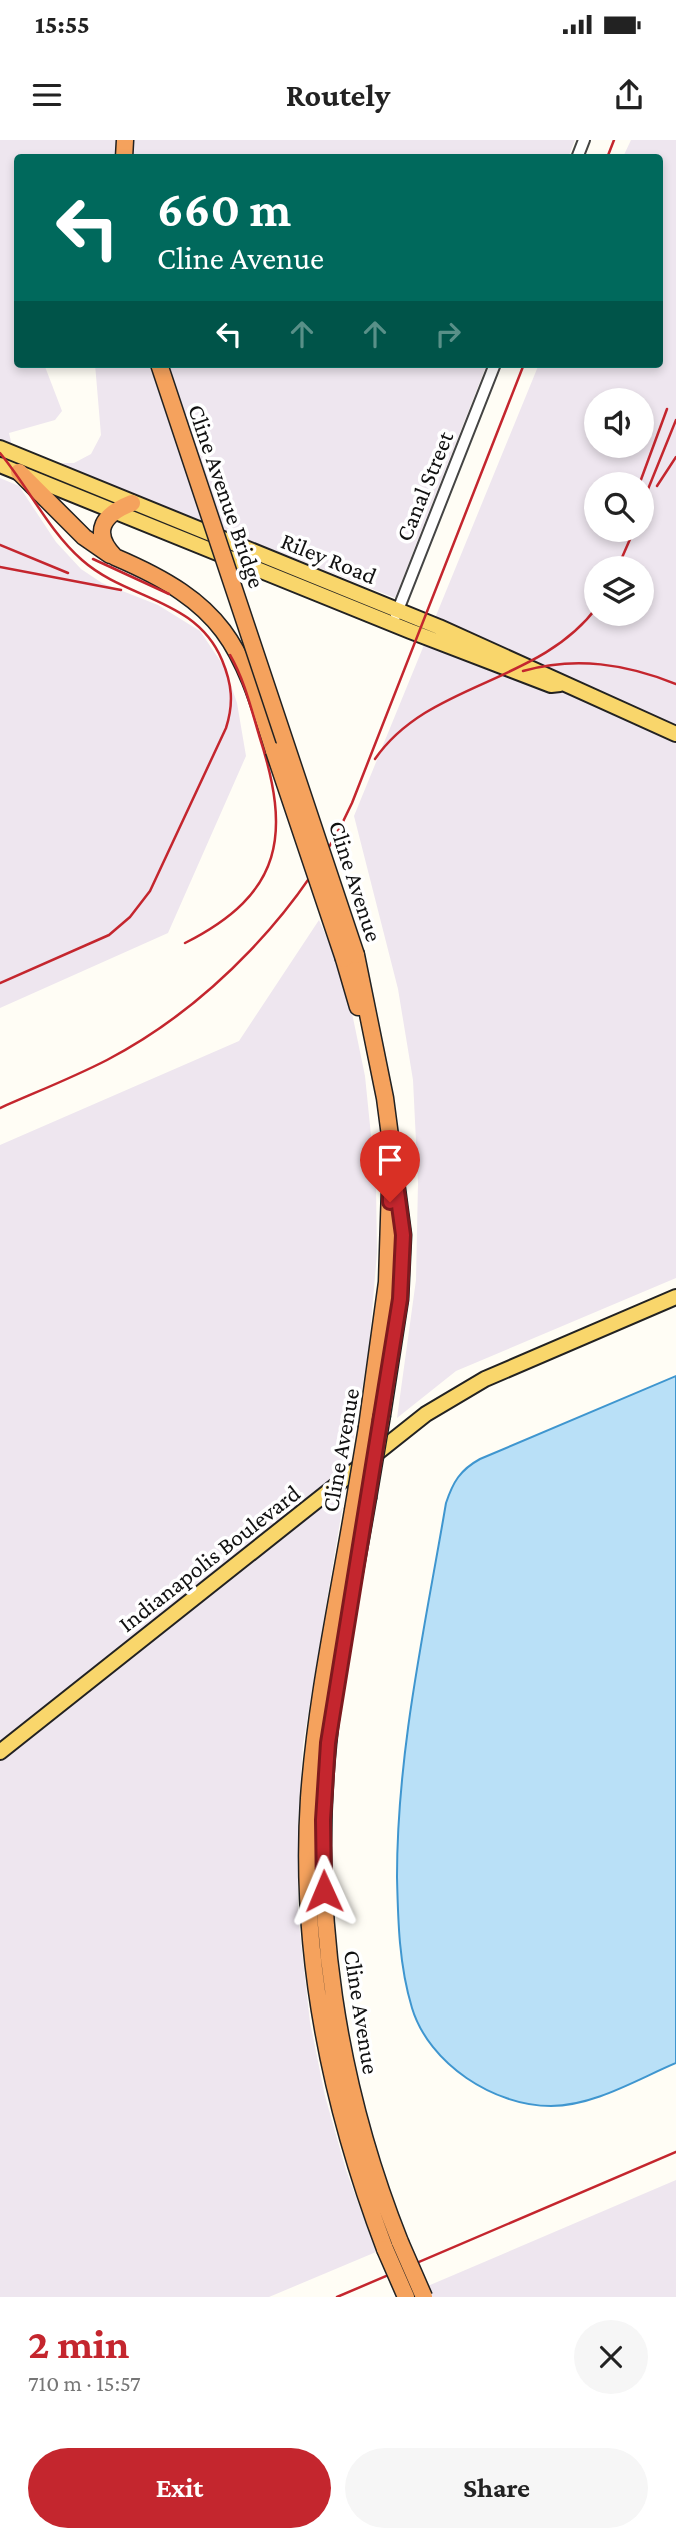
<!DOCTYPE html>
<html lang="en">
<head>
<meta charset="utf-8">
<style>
	:root { --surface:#fff; --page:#f6f6f6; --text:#222; --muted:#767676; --accent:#c4262e }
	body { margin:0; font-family:"Crimson Pro",serif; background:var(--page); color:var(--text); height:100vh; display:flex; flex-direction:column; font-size:26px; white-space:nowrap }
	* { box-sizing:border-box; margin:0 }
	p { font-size:23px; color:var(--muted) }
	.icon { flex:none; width:38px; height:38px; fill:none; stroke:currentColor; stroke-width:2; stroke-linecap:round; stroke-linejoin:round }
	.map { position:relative; height:2157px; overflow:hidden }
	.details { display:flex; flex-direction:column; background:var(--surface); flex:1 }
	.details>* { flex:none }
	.top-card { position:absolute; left:14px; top:14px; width:649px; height:214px; border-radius:7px; box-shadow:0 4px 10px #0003; background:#00695c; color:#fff; overflow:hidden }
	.buttons { position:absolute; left:584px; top:248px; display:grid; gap:14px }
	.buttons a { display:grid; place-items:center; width:70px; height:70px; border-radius:50%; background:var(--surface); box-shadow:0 4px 10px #0003; font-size:35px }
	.pin { position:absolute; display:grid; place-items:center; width:60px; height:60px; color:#fff; margin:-72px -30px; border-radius:50% 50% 50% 0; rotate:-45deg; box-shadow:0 0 7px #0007 }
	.pin .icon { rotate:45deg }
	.me { position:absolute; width:77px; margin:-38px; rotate:359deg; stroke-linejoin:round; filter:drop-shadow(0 0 5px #0008) }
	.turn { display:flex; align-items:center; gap:24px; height:147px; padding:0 28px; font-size:32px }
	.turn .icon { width:91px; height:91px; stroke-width:2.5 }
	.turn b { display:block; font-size:49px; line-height:60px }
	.lanes { display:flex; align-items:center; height:66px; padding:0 28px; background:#0003; justify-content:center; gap:35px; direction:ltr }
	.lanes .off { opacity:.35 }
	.round { display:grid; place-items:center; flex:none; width:74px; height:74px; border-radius:37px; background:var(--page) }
	.overview { display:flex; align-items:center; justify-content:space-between; height:119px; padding:0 28px }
	h1 { font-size:42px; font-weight:700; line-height:52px; color:var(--accent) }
	.cta { display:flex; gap:14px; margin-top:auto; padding:14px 28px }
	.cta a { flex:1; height:80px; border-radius:42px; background:var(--accent); color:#fff; font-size:28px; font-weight:700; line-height:80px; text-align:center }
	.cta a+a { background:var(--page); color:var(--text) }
	.status { display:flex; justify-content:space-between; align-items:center; height:49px; padding:0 35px; background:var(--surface); direction:ltr }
	.status svg { height:19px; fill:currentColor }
	header { display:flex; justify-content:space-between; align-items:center; height:91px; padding:0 28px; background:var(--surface); font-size:32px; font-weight:700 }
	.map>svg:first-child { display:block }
	.industrial { fill:#eee6ef; fill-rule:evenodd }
	.water { fill:#b9e0f7; stroke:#3f96cf; stroke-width:2 }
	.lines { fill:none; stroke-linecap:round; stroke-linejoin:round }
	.minor-casing { stroke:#444; stroke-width:14 }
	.major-casing { stroke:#222; stroke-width:18 }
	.highway-casing { stroke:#222; stroke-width:19 }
	.minor { stroke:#fff; stroke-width:10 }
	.major { stroke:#f9d66b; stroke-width:14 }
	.highway { stroke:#f5a25d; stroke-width:16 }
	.rail { stroke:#c4262e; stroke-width:2.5 }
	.highway-bridge-casing { stroke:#222; stroke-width:19; stroke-linecap:butt }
	.highway-bridge { stroke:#f5a25d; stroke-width:16 }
	.route-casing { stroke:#7f191e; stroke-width:18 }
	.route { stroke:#c4262e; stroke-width:12 }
	.labels { text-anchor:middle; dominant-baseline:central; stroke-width:7; stroke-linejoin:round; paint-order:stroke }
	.street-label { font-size:24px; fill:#111; stroke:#fff }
</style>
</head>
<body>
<div class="status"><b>15:55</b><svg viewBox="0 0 49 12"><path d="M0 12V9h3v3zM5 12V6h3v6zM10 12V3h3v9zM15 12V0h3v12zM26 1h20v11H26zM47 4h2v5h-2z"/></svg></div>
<header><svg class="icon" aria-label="menu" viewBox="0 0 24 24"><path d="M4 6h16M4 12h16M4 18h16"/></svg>Routely<svg class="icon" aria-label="share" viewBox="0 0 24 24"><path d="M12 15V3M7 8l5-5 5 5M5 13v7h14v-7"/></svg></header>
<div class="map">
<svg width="676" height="2157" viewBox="0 0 676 2157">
	<rect width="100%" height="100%" fill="#fffdf5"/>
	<!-- industrial -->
	<path class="industrial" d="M 0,0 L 575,0 L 568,18 L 18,18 L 18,224 L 44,224 L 62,271 L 55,280 L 9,293 L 12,306 L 0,301 Z
		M 631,0 L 676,0 L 676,1138 L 456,1231 L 397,1278 L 416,1140 L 418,1043 L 413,940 L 398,849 L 354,676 L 539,224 L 660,224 L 660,18 L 623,17 ZM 597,261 L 642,261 L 642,306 L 597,306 ZM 597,345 L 642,345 L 642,390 L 597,390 ZM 597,429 L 642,429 L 642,474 L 597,474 Z
		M 95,224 L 487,224 L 395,458 L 54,323 L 74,323 L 91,314 L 101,295 Z
		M 0,338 L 19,346 L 56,402 L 81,429 L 102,443 L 158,465 L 200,491 L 225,528 L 237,563 L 246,616 L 168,793 L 0,868 Z
		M 319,780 L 345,839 L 365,936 L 376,1045 L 377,1113 L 369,1207 L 303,1605 L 298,1682 L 298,1775 L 310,1882 L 325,1956 L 346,2030 L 376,2112 L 269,2157 L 0,2157 L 0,1005 L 239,901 Z
		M 676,2040 L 676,2157 L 402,2157 Z"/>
	<!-- water -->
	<path class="water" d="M 676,1236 L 676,1923 C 638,1939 594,1966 551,1966 C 494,1966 429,1924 412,1868 C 399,1825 398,1781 397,1737 C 397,1611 425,1487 446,1363 C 453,1342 460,1330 480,1319 Z"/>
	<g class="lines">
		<defs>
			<path id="minor" d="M 577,18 L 584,0
				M 396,475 L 495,224"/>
			<path id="major" d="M 0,308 L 439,487 L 676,594
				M 0,325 L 410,491 L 551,545 L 560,544
				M 0,1612 L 426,1274 L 485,1239 L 676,1157"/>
			<path id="highway" d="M 124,18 L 125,0
				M 19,332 L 84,397 L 110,415
				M 132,363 C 104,374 90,391 115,417 C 225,464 240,502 274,611
				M 356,815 L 385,958 L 403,1095 L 400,1159 L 382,1275
				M 344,819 L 358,867
				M 367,1287 L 387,1142 L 390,1048
				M 368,1358 C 354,1440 336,1522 328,1604 C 311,1773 337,1944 400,2102
				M 353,1370 C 337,1465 316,1561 309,1658 C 299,1813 330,1964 385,2109"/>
		</defs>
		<!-- minor casing -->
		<use href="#minor" class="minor-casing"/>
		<!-- major casing -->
		<use href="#major" class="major-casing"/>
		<!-- highway casing -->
		<use href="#highway" class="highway-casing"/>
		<!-- minor -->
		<use href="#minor" class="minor"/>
		<!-- major -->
		<use href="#major" class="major"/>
		<!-- highway -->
		<use href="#highway" class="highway"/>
		<!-- rail -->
		<path class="rail" d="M 607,18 L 614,0
			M 0,313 C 29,348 48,390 82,420 C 127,460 196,458 222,520 C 232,544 234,563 226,588 L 150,751 L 130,777 L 109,795 L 0,843
			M 639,345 L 667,269
			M 657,346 L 676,317
			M 642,364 L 676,280
			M 0,405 L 68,433
			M 93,419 L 169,454
			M 0,427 L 121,450
			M 617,429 L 634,390
			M 523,531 C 576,516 626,524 676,544
			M 375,619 C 429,541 539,545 597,467
			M 185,803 C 284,753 291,694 259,595 C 251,568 244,539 230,515
			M 0,968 C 36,952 72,938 107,920 C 210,866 304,768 352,663 L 524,224
			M 337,2157 L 676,2012"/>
		<defs>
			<path id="highway-bridge" d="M 159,224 L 356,815
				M 274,611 L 344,819
				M 368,1358 L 382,1275
				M 353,1370 L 367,1287
				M 400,2102 L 424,2157
				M 385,2109 L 406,2157"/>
		</defs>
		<!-- highway-bridge casing -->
		<use href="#highway-bridge" class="highway-bridge-casing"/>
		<!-- highway-bridge -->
		<use href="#highway-bridge" class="highway-bridge"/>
	</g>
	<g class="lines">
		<defs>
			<path id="route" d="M 324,1751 L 323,1680 L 328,1603 L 400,1159 L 403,1095 L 390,1000 L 390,1062"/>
		</defs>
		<!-- route casing -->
		<use href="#route" class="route-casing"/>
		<!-- route -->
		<use href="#route" class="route"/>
	</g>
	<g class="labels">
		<!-- street labels -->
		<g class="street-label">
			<text transform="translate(424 346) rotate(-68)">Canal Street</text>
			<text transform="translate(227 356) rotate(71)">Cline Avenue Bridge</text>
			<text transform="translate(329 418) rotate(22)">Riley Road</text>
			<text transform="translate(356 741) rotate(72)">Cline Avenue</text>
			<text transform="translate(340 1310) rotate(-80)">Cline Avenue</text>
			<text transform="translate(209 1418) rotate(-38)">Indianapolis Boulevard</text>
			<text transform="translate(362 1872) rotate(81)">Cline Avenue</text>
		</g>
	</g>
</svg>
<div class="buttons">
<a><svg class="icon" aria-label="sound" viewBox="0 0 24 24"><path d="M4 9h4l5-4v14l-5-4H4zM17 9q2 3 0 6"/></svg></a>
<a><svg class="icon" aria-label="search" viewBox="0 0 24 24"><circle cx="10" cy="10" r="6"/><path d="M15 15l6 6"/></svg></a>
<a><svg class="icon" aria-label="layers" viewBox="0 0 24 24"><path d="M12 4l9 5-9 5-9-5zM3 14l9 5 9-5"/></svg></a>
</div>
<div class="pin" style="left:390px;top:1062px;background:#d93025"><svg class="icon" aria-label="arrive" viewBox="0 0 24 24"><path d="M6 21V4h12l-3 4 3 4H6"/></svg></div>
<svg class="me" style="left:324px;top:1751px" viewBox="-20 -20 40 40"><path d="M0-17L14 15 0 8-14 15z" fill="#c4262e" stroke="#fff" stroke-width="4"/></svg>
<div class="top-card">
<div class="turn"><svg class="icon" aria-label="left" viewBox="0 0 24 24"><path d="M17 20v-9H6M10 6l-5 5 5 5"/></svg><div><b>660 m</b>Cline Avenue</div></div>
<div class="lanes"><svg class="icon" aria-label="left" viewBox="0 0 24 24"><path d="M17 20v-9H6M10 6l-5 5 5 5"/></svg><svg class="icon off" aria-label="ahead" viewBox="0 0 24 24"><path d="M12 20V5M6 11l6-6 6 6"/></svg><svg class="icon off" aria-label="ahead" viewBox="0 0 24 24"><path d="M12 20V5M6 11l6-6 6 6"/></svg><svg class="icon off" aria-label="right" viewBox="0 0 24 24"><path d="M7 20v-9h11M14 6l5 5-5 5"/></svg></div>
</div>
</div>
<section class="details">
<div class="overview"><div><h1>2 min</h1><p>710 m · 15:57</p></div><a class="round"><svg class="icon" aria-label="close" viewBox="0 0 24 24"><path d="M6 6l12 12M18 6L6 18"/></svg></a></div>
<div class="cta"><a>Exit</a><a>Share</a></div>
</section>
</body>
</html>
